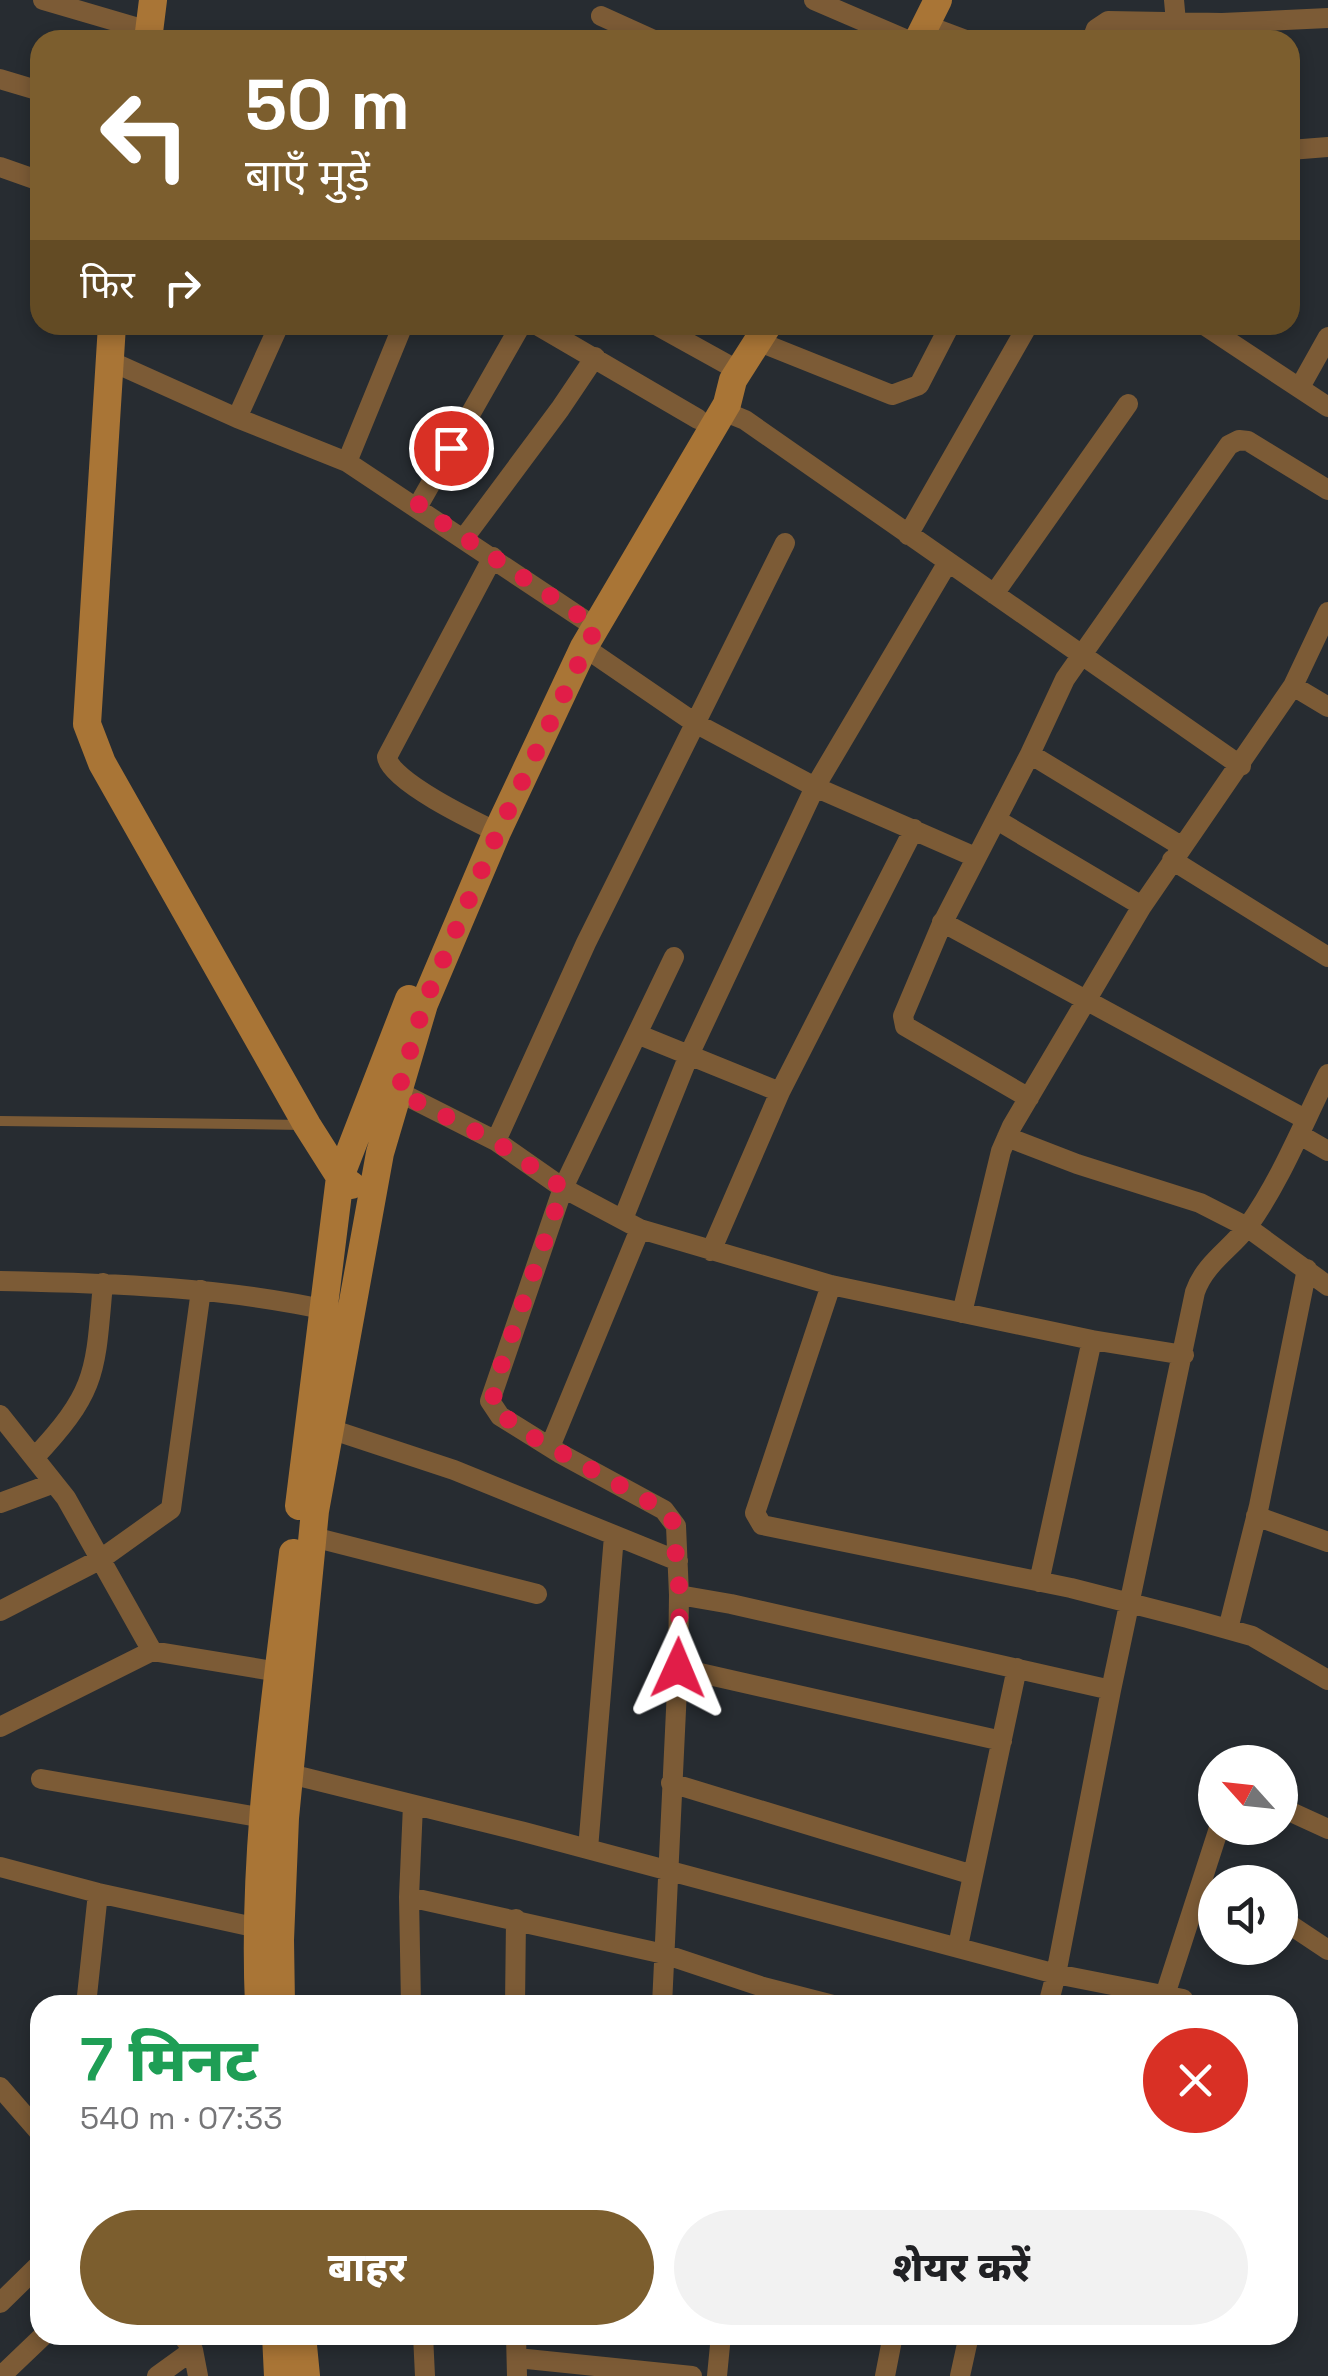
<!DOCTYPE html>
<html lang="hi">
<head>
<meta charset="utf-8">
<style>
	:root { --surface:#fff; --page:#f2f2f2; --text:#202124; --muted:#757577; --accent:#7c5e2e }
	body { margin:0; font-family:"Space Grotesk","Noto Sans Devanagari",sans-serif; background:var(--page); color:var(--text); height:100vh; display:flex; flex-direction:column; font-size:38px; white-space:nowrap }
	* { box-sizing:border-box; margin:0 }
	p { font-size:32px; color:var(--muted) }
	.icon { flex:none; width:55px; height:55px; fill:none; stroke:currentColor; stroke-width:2; stroke-linecap:round; stroke-linejoin:round }
	.map { position:relative; flex:1; overflow:hidden }
	.drawer { position:absolute; left:30px; top:1995px; width:1268px; height:350px; display:flex; flex-direction:column; background:var(--surface); border-radius:30px; box-shadow:0 5px 15px #0003 }
	.drawer>* { flex:none }
	.top-card { position:absolute; left:30px; top:30px; width:1270px; height:305px; border-radius:30px; box-shadow:0 5px 15px #0003; background:#7c5e2e; color:#fff; overflow:hidden }
	.needle { width:65px; rotate:297deg }
	.tools { position:absolute; left:1198px; top:1745px; display:grid; gap:20px }
	.tools a { display:grid; place-items:center; width:100px; height:100px; border-radius:50%; background:var(--surface); box-shadow:0 5px 15px #0003; font-size:50px }
	.pin { position:absolute; display:grid; place-items:center; width:85px; height:85px; color:#fff; margin:-42px; border:5px solid #fff; border-radius:50%; box-shadow:0 2px 10px #0007 }
	.me { position:absolute; width:110px; margin:-55px; rotate:1deg; stroke-linejoin:round; filter:drop-shadow(0 0 8px #0008) }
	.turn { display:flex; align-items:center; gap:35px; height:210px; padding:0 50px; font-size:45px }
	.turn .icon { width:130px; height:130px; stroke-width:2.5 }
	.turn b { display:block; font-size:70px; line-height:85px }
	.then { display:flex; align-items:center; height:95px; padding:0 50px; background:#0003; gap:20px; font-size:38px }
	.round { display:grid; place-items:center; flex:none; width:105px; height:105px; border-radius:52px; background:var(--page) }
	.headline { display:flex; align-items:center; justify-content:space-between; height:170px; padding:0 50px }
	h1 { font-size:60px; font-weight:800; line-height:75px; color:#1e9e55 }
	.action { display:flex; gap:20px; margin-top:auto; padding:20px 50px }
	.action a { flex:1; height:115px; border-radius:60px; background:var(--accent); color:#fff; font-size:40px; font-weight:800; line-height:115px; text-align:center }
	.action a+a { background:var(--page); color:var(--text) }
	.map>svg:first-child { display:block }
	.lines { fill:none; stroke-linecap:round; stroke-linejoin:round }
	.lane { stroke:#7c5b36; stroke-width:10 }
	.street { stroke:#7c5b36; stroke-width:20 }
	.secondary { stroke:#a97536; stroke-width:28 }
	.route { stroke:#e11d48; stroke-width:18; stroke-dasharray:0 32.4 }
</style>
</head>
<body>
<div class="map">
<svg width="1328" height="2376" viewBox="0 0 1328 2376">
	<rect width="100%" height="100%" fill="#272c31"/>
	<g class="lines">
		<!-- lane -->
		<path class="lane" d="M 0,1121 L 304,1125"/>
		<!-- street -->
		<path class="street" d="M 43,0 L 149,31
			M 814,0 L 907,40
			M 1174,0 L 1176,22
			M 601,16 L 654,40
			M 926,25 L 966,40
			M 1092,40 L 1096,29 L 1108,21 L 1222,23 L 1328,18
			M 0,79 L 40,91
			M 1290,150 L 1328,147
			M 0,167 L 40,181
			M 537,325 L 698,419
			M 656,325 L 739,371
			M 1204,325 L 1328,407
			M 757,341 L 892,395 L 919,385 L 950,325
			M 108,360 L 237,418 L 347,462 L 595,627
			M 1300,387 L 1328,337
			M 723,411 L 745,420 L 1241,766
			M 237,418 L 279,325
			M 347,462 L 403,325
			M 418,506 L 521,325
			M 908,535 L 1028,325
			M 464,538 L 560,409 L 595,357
			M 493,557 L 387,757 C 390,781 474,821 497,832
			M 994,594 L 1128,404
			M 584,647 L 695,723 L 815,787 L 975,857
			M 1293,686 L 1328,707
			M 1030,754 L 1181,846
			M 997,820 L 1142,906
			M 1172,860 L 1328,957
			M 942,922 L 1305,1119
			M 637,1034 L 780,1092
			M 387,1086 L 496,1141 L 563,1188 L 640,1229 L 831,1285 L 1092,1340 L 1184,1355
			M 1029,1098 L 905,1026 L 903,1016 L 941,926 L 1030,754 L 1065,679 L 1229,445 L 1239,440 L 1248,441 L 1328,490
			M 1300,1135 L 1328,1151
			M 1007,1137 L 1077,1164 L 1200,1203 L 1247,1227 L 1328,1286
			M 496,1141 L 586,943 L 785,543
			M 623,1219 L 689,1055 L 815,787 L 948,562
			M 711,1251 L 780,1092 L 914,829
			M 0,1281 C 112,1283 226,1287 336,1312
			M 831,1285 L 755,1513 L 762,1525 L 1071,1588 L 1188,1618 L 1252,1636 L 1328,1680
			M 962,1313 L 1001,1151 L 1012,1126 L 1142,906 L 1293,686 L 1328,612
			M 0,1415 L 66,1498 L 152,1651
			M 330,1429 L 454,1470 L 678,1561
			M 550,1447 L 640,1229
			M 34,1458 C 98,1390 95,1372 103,1283
			M 0,1503 L 54,1483
			M 1256,1516 L 1328,1542
			M 313,1537 L 537,1594
			M 1039,1582 L 1092,1340
			M 679,1595 L 731,1604 L 1111,1690
			M 0,1611 L 101,1559 L 171,1509 L 201,1290
			M 1228,1629 L 1259,1506 L 1307,1269
			M 678,1668 L 1002,1741
			M 0,1727 L 152,1651 L 279,1672
			M 278,1771 L 524,1832 L 1056,1974 L 1111,1690 L 1195,1292 C 1205,1263 1231,1249 1248,1226 C 1281,1180 1303,1124 1328,1074
			M 41,1779 L 264,1818
			M 671,1783 L 973,1875
			M 1280,1807 L 1328,1829
			M 588,1849 L 614,1536
			M 0,1867 L 98,1893 L 258,1928
			M 409,1897 L 664,1954 L 763,1987 L 833,2005
			M 1280,1918 L 1328,1950
			M 958,1946 L 1017,1668
			M 1165,1995 L 1219,1828
			M 86,2005 L 98,1893
			M 411,2005 L 409,1897 L 413,1805
			M 515,2005 L 516,1919
			M 662,2005 L 678,1668 L 679,1595 L 676,1526 L 664,1510 L 561,1454 L 500,1416 L 490,1401 L 563,1188 L 674,957
			M 1048,2005 L 1056,1974 L 1183,1999
			M 0,2087 L 40,2133
			M 0,2303 L 40,2264
			M 182,2335 L 193,2350 L 198,2376
			M 423,2335 L 425,2376
			M 516,2335 L 517,2376
			M 517,2358 L 692,2376
			M 1,2376 L 44,2335
			M 157,2376 L 193,2350
			M 717,2376 L 721,2335
			M 885,2376 L 893,2335
			M 960,2376 L 969,2335"/>
		<!-- secondary -->
		<path class="secondary" d="M 148,40 L 153,0
			M 918,40 L 938,0
			M 112,325 L 87,724 L 102,763 L 307,1125 L 340,1177 L 351,1185
			M 299,1506 L 340,1177 L 409,999
			M 259,2005 C 252,1854 275,1703 293,1553
			M 281,2005 L 280,1940 L 285,1818 L 315,1511 L 380,1153 L 424,1004 L 497,832 L 584,647 L 727,404 L 733,380 L 768,325
			M 276,2335 L 278,2376
			M 302,2335 L 306,2376"/>
	</g>
	<g class="lines">
		<!-- route -->
		<path class="route" d="M 451,448 L 418,506 L 596,627 L 498,832 L 424,1004 L 398,1092 L 496,1142 L 563,1188 L 501,1366 L 491,1406 L 524,1432 L 664,1510 L 672,1518 L 680,1595 L 678,1668"/>
	</g>
</svg>
<div class="tools">
<a><svg class="needle" viewBox="-14 -14 28 28"><path d="M0-13l5 13h-10z" fill="#e53935"/><path d="M0 13l5-13h-10z" fill="#757577"/></svg></a>
<a><svg class="icon" aria-label="sound" viewBox="0 0 24 24"><path d="M4 9h4l5-4v14l-5-4H4zM17 9q2 3 0 6"/></svg></a>
</div>
<div class="pin" style="left:451px;top:448px;background:#d93025"><svg class="icon" aria-label="arrive" viewBox="0 0 24 24"><path d="M6 21V4h12l-3 4 3 4H6"/></svg></div>
<svg class="me" style="left:678px;top:1668px" viewBox="-20 -20 40 40"><path d="M0-17L14 15 0 8-14 15z" fill="#e11d48" stroke="#fff" stroke-width="4"/></svg>
<div class="top-card">
<div class="turn"><svg class="icon" aria-label="left" viewBox="0 0 24 24"><path d="M17 20v-9H6M10 6l-5 5 5 5"/></svg><div><b>50 m</b>बाएँ मुड़ें</div></div>
<div class="then">फिर<svg class="icon" aria-label="right" viewBox="0 0 24 24"><path d="M7 20v-9h11M14 6l5 5-5 5"/></svg></div>
</div>
<section class="drawer">
<div class="headline"><div><h1>7 मिनट</h1><p>540 m · 07:33</p></div><a class="round" style="background:#d93025;color:#fff"><svg class="icon" aria-label="close" viewBox="0 0 24 24"><path d="M6 6l12 12M18 6L6 18"/></svg></a></div>
<div class="action"><a>बाहर</a><a>शेयर करें</a></div>
</section>
</div>
</body>
</html>
